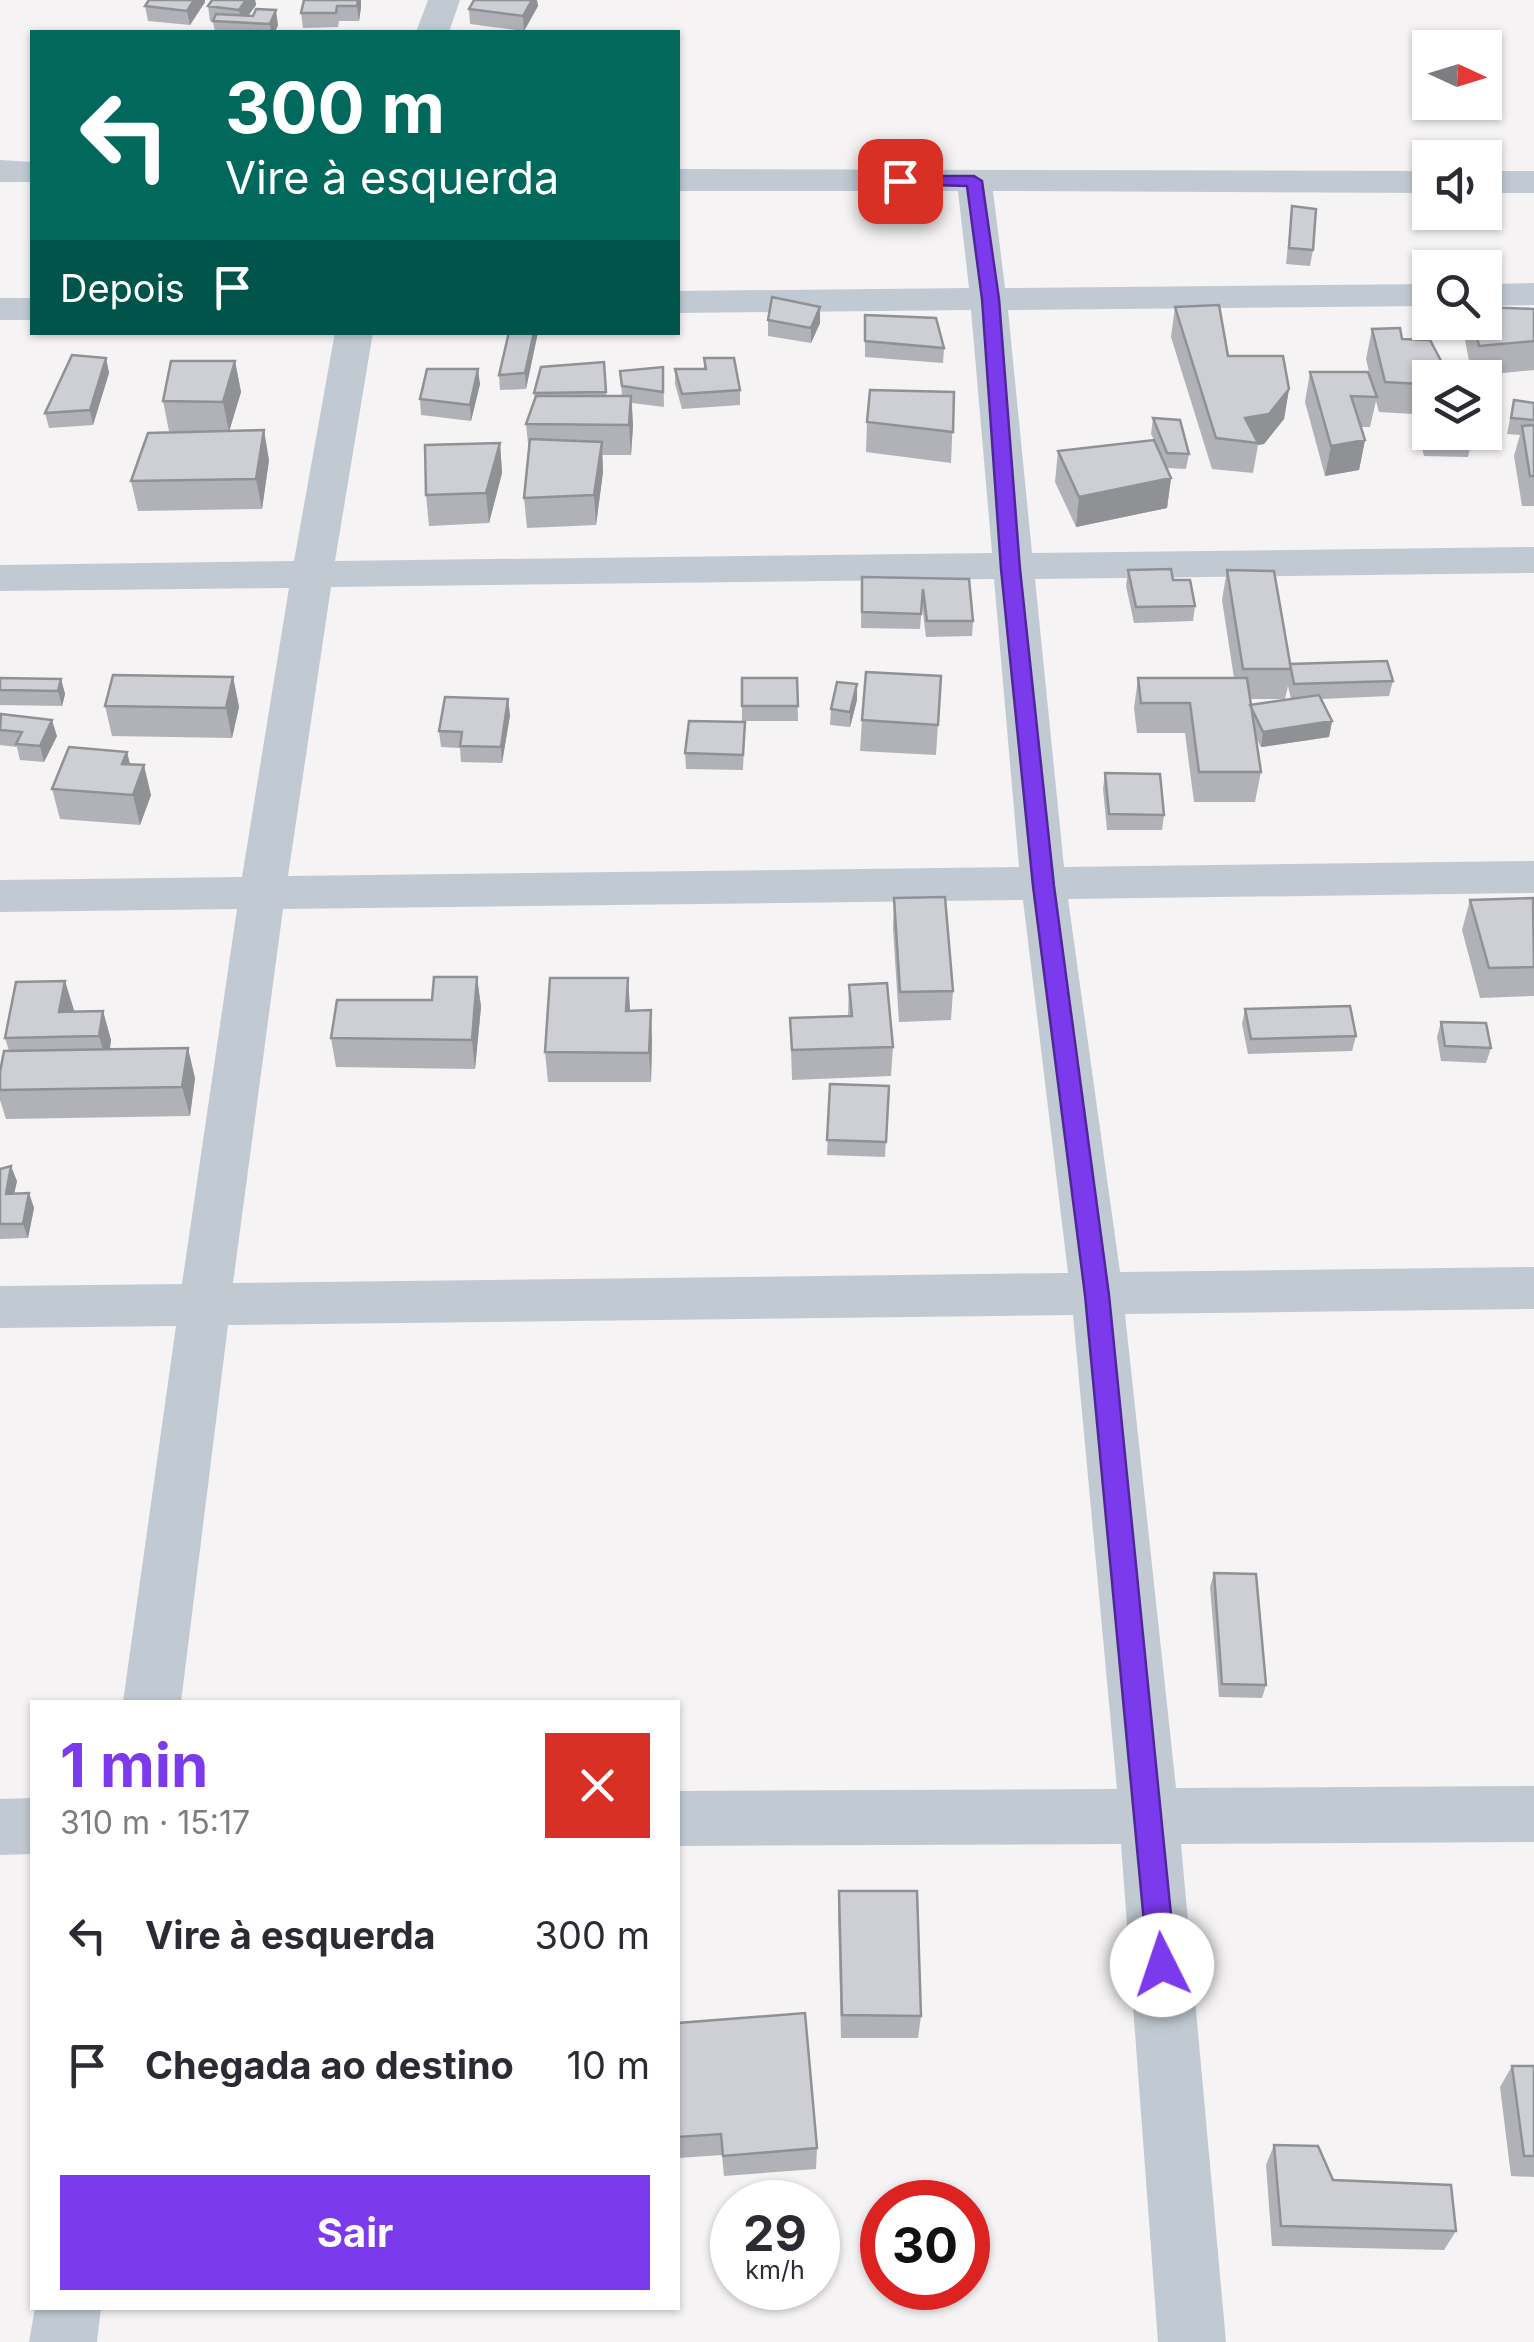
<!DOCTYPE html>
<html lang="pt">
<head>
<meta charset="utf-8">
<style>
	:root { --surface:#fff; --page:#f7f7f7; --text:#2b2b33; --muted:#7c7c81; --accent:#7c3aed }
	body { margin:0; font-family:Inter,sans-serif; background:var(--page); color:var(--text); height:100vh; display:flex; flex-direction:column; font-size:38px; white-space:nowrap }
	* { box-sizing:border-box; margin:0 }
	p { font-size:32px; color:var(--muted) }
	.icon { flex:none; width:55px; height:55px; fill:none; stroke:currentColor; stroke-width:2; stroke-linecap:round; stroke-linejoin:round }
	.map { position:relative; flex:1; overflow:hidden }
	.panel { position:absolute; left:30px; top:1700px; width:650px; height:610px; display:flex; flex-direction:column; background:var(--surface); border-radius:0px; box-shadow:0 2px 8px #0004 }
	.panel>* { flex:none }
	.banner { position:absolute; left:30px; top:30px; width:650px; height:305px; border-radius:0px; box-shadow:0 2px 8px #0004; background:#00695c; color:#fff; overflow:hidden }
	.needle { width:65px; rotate:94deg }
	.fabs { position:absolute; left:1412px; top:30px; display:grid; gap:20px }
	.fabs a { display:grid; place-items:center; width:90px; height:90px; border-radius:0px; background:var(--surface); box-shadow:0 2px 8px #0004; font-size:50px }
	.speed { position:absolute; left:710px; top:2180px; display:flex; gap:20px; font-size:50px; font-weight:700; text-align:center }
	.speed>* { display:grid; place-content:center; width:130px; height:130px; border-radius:50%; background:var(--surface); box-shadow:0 2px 8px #0004; line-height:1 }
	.speed small { font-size:25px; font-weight:400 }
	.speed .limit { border:15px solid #d22; background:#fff; color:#111 }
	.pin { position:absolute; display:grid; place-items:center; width:85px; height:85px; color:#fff; margin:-42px; border-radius:20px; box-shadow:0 5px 15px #0006 }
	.me { position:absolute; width:110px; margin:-55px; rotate:356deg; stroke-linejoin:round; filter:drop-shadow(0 0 8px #0008) }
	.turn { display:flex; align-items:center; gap:35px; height:210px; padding:0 30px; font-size:45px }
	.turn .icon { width:130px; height:130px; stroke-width:2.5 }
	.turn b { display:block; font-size:70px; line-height:85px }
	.then { display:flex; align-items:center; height:95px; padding:0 30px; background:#0003; gap:20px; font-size:38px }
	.round { display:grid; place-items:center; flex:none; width:105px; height:105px; border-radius:0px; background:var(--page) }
	.summary { display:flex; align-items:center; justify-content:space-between; height:170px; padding:0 30px }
	h1 { font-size:60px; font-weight:700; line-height:75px; color:var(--accent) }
	.cta { display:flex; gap:20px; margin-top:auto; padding:20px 30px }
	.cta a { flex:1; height:115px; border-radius:0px; background:var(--accent); color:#fff; font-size:40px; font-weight:700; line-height:115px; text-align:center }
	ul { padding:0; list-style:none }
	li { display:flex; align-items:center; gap:30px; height:130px; padding:0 30px }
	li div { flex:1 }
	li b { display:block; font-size:38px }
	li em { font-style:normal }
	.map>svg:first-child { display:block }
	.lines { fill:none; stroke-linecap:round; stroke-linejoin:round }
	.street { fill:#c1cad2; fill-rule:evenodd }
	.wall { fill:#b0b2b7; fill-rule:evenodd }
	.shaded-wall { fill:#909195 }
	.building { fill:#cdcfd5; stroke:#909195; stroke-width:2.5 }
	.route { fill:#7c3aed; stroke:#51269a; stroke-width:2.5 }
</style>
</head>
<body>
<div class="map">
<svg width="1534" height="2342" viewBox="0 0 1534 2342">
	<rect width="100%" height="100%" fill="#f5f3f3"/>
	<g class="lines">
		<!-- street -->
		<path class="street" d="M 428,0 L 460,0 L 449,32 L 416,32 Z
			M 0,160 L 32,162 L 32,182 L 0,182 Z
			M 678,169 L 1430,171 L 1430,193 L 993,191 L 1005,288 L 1430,284 L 1430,306 L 1008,310 L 1032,553 L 1534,547 L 1534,573 L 1035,579 L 1064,867 L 1534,861 L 1534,893 L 1068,899 L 1120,1272 L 1534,1267 L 1534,1309 L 1125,1314 L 1176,1788 L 1534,1786 L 1534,1842 L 1181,1844 L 1226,2342 L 1158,2342 L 1121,1844 L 678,1846 L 678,1791 L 1117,1789 L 1073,1315 L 228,1325 L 181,1702 L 123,1702 L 176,1326 L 0,1328 L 0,1286 L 182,1284 L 237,909 L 0,912 L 0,880 L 242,877 L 289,588 L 0,591 L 0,565 L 294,561 L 335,332 L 373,332 L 335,561 L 992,553 L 971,310 L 678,313 L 678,291 L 969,288 L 958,191 L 678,191 ZM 994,579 L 1019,867 L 288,876 L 331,587 ZM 1023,900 L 1068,1273 L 233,1283 L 283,909 Z
			M 1485,171 L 1534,171 L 1534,193 L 1485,193 Z
			M 1534,283 L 1534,305 L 1485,306 L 1485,284 Z
			M 0,298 L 32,298 L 32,320 L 0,320 Z
			M 32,1798 L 32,1854 L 0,1855 L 0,1799 Z
			M 35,2308 L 101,2308 L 97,2342 L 29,2342 Z"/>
	</g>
	<!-- wall -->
	<path class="wall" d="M 212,0 L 255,0 L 256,5 L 248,16 L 278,25 L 275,32 L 215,32 L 213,22 L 210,21 L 208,6 Z
		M 361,0 L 361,7 L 359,21 L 339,21 L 338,27 L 303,28 L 301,13 Z
		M 474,0 L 537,0 L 538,6 L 524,31 L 470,24 L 469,9 Z
		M 205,2 L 190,25 L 148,21 L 145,6 Z
		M 1292,206 L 1313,250 L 1310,266 L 1286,264 Z
		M 820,307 L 820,323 L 811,343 L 768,336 L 768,320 Z
		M 1175,307 L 1228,356 L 1289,389 L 1284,419 L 1264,444 L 1258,445 L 1253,473 L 1212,469 L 1171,337 Z
		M 1498,308 L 1534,309 L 1534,370 L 1472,376 L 1464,335 L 1449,333 L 1447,322 L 1485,322 Z
		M 865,315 L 944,348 L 943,363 L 865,357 Z
		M 1372,329 L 1402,339 L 1430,378 L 1430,432 L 1474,432 L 1468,457 L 1424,456 L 1413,414 L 1379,412 L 1376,401 L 1370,427 L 1361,427 L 1365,440 L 1359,470 L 1325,476 L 1305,402 L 1310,372 L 1371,380 L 1366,359 Z
		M 538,332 L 526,389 L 500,390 L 499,375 Z
		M 106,358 L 109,373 L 93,425 L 49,428 L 45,413 Z
		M 704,358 L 740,390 L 740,405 L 682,409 L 675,384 L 675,369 L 704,369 Z
		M 235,361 L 241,392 L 229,431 L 269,460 L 262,509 L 138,511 L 131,481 L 207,432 L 169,431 L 163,401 Z
		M 604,362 L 606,396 L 622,396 L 620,371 L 663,367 L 664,407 L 632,403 L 633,426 L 631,455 L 602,455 L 603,472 L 596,525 L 527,528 L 524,498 L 529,453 L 526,424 L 535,400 L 534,393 Z
		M 480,384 L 471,421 L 421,415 L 420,399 Z
		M 954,392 L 951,463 L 866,452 L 867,422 Z
		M 1514,400 L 1534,403 L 1534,506 L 1522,506 L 1514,456 L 1520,435 L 1507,434 Z
		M 1153,418 L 1189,454 L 1186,469 L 1167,468 L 1171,478 L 1167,508 L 1076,527 L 1055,482 L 1058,451 L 1154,440 L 1151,434 Z
		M 500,443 L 502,473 L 489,523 L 429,526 L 426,495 Z
		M 1128,570 L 1173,580 L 1195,606 L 1193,621 L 1134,623 L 1126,586 Z
		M 1227,570 L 1290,664 L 1393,681 L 1389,696 L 1321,699 L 1332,721 L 1329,737 L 1261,747 L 1256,738 L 1261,772 L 1255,802 L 1194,802 L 1185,733 L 1137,733 L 1134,708 L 1138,678 L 1234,678 L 1222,600 ZM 1288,686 L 1291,699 L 1251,705 L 1250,699 L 1285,699 Z
		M 862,577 L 969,579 L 973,621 L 972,636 L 926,637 L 922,605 L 920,629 L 861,628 Z
		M 941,676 L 936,755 L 860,751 L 862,720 Z
		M 233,677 L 239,707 L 232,738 L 112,736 L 105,706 Z
		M 0,678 L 61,679 L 65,694 L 62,706 L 0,705 Z
		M 742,678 L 797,678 L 798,721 L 742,721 Z
		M 857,684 L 857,700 L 850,727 L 830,725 L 831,709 Z
		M 510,715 L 502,763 L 461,762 L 460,748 L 441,747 L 439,731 Z
		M 0,717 L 57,736 L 44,762 L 20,760 L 17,747 L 0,745 Z
		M 745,722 L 743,770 L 686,769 L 685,753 Z
		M 127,752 L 130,764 L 151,795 L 140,825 L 60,819 L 52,789 Z
		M 1105,773 L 1164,815 L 1162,830 L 1107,830 L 1103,789 Z
		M 894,898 L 953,991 L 951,1020 L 899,1022 L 893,928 Z
		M 1470,900 L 1534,902 L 1534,996 L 1480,998 L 1462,930 Z
		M 477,977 L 481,1007 L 475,1069 L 336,1067 L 331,1038 L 432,1000 Z
		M 849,985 L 893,1047 L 891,1076 L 792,1080 L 790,1018 L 848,1016 Z
		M 1245,1009 L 1356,1036 L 1352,1051 L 1248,1054 L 1242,1024 Z
		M 73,1011 L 103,1011 L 111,1040 L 110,1049 L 195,1078 L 190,1116 L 6,1119 L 0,1100 L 0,1071 L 9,1051 L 5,1038 Z
		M 630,1011 L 652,1040 L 651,1082 L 548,1082 L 545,1052 Z
		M 1441,1022 L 1491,1048 L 1486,1063 L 1441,1061 L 1437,1037 Z
		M 830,1084 L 889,1086 L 885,1157 L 827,1155 Z
		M 0,1169 L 17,1181 L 14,1193 L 29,1193 L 34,1208 L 28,1238 L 0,1239 Z
		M 1214,1573 L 1266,1685 L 1262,1698 L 1219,1697 L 1210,1587 Z
		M 839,1891 L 921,2016 L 918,2038 L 841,2038 L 838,1914 Z
		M 678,2023 L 817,2148 L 816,2169 L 724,2176 L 722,2155 L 678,2158 Z
		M 1512,2066 L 1534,2066 L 1534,2177 L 1511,2176 L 1500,2087 Z
		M 1274,2145 L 1333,2180 L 1456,2231 L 1444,2250 L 1272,2246 L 1266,2165 Z"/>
	<!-- shaded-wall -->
	<path class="shaded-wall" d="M 194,0 L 205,0 L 205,2 L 190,25 L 187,11 Z
		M 246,0 L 255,0 L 256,5 L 243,23 L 241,23 L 239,10 Z
		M 358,0 L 361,0 L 361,7 L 359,21 L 357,6 Z
		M 532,0 L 537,0 L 538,6 L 524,31 L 523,16 Z
		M 276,10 L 278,25 L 275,32 L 271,32 L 270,24 Z
		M 820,307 L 820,323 L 811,343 L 811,328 Z
		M 534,332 L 538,332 L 526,389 L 525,373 Z
		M 106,358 L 109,373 L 93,425 L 90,410 Z
		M 235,361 L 241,392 L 229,432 L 223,402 Z
		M 478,369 L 480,384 L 471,421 L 470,405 Z
		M 1289,389 L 1284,419 L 1264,444 L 1258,445 L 1245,418 Z
		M 631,396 L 633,426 L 631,455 L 629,425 Z
		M 264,430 L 269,460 L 262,509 L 256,479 Z
		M 1365,440 L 1359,470 L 1325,476 L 1331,446 Z
		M 602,442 L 603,472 L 596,525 L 594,495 Z
		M 500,443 L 502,473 L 489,523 L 486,493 Z
		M 1171,478 L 1167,508 L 1076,527 L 1079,497 Z
		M 233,677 L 239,707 L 232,738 L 226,708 Z
		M 61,679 L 65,694 L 62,706 L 58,691 Z
		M 857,684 L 857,700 L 850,727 L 850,712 Z
		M 508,699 L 510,715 L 502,763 L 501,747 Z
		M 52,720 L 57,736 L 44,762 L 40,746 Z
		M 1332,721 L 1329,737 L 1261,747 L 1263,732 Z
		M 127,752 L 134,782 L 122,764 Z
		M 144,765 L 151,795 L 140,825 L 133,795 Z
		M 477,977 L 481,1007 L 475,1069 L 472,1040 Z
		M 628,978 L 630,1008 L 628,1040 L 626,1011 Z
		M 65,981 L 74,1010 L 69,1036 L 59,1012 Z
		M 651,1010 L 652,1040 L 651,1082 L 649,1053 Z
		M 103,1011 L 111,1040 L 107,1065 L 99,1036 Z
		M 188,1048 L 195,1078 L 190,1116 L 182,1087 Z
		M 11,1166 L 17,1181 L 11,1208 L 6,1194 Z
		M 29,1193 L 34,1208 L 28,1238 L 23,1224 Z"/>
	<!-- building -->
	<path class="building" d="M 149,0 L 194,0 L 187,11 L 145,6 Z
		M 212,0 L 246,0 L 239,10 L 208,6 Z
		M 304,0 L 358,0 L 357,6 L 337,6 L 336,13 L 301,13 Z
		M 474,0 L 532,0 L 523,16 L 469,9 Z
		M 256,9 L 276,10 L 270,24 L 213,21 L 216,14 L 253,16 Z
		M 1292,206 L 1316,209 L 1313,250 L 1289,248 Z
		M 1485,287 L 1489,287 L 1498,308 L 1485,307 Z
		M 772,297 L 820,307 L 811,328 L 768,320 Z
		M 1219,305 L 1228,356 L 1283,356 L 1289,389 L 1269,414 L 1245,418 L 1258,443 L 1216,438 L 1175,307 Z
		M 1485,307 L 1534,309 L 1534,341 L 1479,346 L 1474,322 L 1485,322 Z
		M 865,315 L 936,318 L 944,348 L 865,341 Z
		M 1400,328 L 1402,339 L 1430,340 L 1450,378 L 1430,378 L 1430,422 L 1420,384 L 1385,382 L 1372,329 Z
		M 509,332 L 534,332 L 525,373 L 499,375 Z
		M 72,355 L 106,358 L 90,410 L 45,413 Z
		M 704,358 L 734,358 L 740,390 L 682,394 L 675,369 L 706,369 Z
		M 171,361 L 235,361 L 223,402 L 163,401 Z
		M 604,362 L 606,392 L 534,393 L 541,367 Z
		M 663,367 L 663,392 L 622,386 L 620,371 Z
		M 427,369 L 478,369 L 470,405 L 420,399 Z
		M 1310,372 L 1368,372 L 1377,397 L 1351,396 L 1365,440 L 1331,446 Z
		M 870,390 L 954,392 L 953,432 L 867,422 Z
		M 536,396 L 631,396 L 629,425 L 526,424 Z
		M 1514,400 L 1534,403 L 1534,420 L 1511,418 Z
		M 1153,418 L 1180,420 L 1189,454 L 1167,453 Z
		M 1534,425 L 1534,476 L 1530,476 L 1522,426 Z
		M 264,430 L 256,479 L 131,481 L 148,433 Z
		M 530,439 L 602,442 L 594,495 L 524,498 Z
		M 1154,440 L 1171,478 L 1079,497 L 1058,451 Z
		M 500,443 L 486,493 L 426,495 L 425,445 Z
		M 1171,569 L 1173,580 L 1190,580 L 1195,606 L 1136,607 L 1128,570 Z
		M 1227,570 L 1274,571 L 1291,669 L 1243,669 Z
		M 862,577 L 969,579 L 973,621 L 927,621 L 923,589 L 921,614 L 862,612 Z
		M 1387,661 L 1393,681 L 1294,684 L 1290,664 Z
		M 866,672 L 941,676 L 938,725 L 862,720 Z
		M 113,675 L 233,677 L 226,708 L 105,706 Z
		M 0,678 L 61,679 L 58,691 L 0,690 Z
		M 742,678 L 797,678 L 798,706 L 742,706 Z
		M 1138,678 L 1247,678 L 1261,772 L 1199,772 L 1190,703 L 1141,703 Z
		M 837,682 L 857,684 L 850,712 L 831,709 Z
		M 1319,695 L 1332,721 L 1263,732 L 1250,705 Z
		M 445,697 L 508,699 L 501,747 L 460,746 L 462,732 L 439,731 Z
		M 1,714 L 52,720 L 40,746 L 16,744 L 22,732 L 0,730 Z
		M 689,721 L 745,722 L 743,755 L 685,753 Z
		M 69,747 L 127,752 L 122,764 L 144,765 L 133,795 L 52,789 Z
		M 1105,773 L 1160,774 L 1164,815 L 1109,814 Z
		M 945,897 L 953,991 L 900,992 L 894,898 Z
		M 1533,898 L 1534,967 L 1489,968 L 1470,900 Z
		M 434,977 L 477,977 L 472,1040 L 331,1038 L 337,1000 L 432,1000 Z
		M 550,978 L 628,978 L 626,1011 L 651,1010 L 649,1053 L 545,1052 Z
		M 65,981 L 59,1012 L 103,1011 L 99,1036 L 5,1038 L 16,982 Z
		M 887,983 L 893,1047 L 792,1050 L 790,1018 L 852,1016 L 849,985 Z
		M 1350,1006 L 1356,1036 L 1251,1039 L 1245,1009 Z
		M 1441,1022 L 1486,1023 L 1491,1048 L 1445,1046 Z
		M 188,1048 L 182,1087 L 0,1090 L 0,1072 L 4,1051 Z
		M 830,1084 L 889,1086 L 886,1142 L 827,1140 Z
		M 11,1166 L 6,1194 L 29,1193 L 23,1224 L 0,1224 L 0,1169 Z
		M 1214,1573 L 1256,1574 L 1266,1685 L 1222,1684 Z
		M 839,1891 L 917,1891 L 921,2016 L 842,2015 Z
		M 805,2013 L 817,2148 L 723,2156 L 721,2134 L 678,2137 L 678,2023 Z
		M 1512,2066 L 1534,2066 L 1534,2156 L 1524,2156 Z
		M 1274,2145 L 1318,2146 L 1333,2180 L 1451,2185 L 1456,2231 L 1281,2226 Z"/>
	<!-- route -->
	<path class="route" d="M 900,176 L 974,176 L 982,181 L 999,299 L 1020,569 L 1054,886 L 1109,1295 L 1176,1965 L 1172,1975 L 1162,1979 L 1152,1975 L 1148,1965 L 1085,1295 L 1033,886 L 1001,569 L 982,299 L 967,186 L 894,184 L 894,178 Z"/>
</svg>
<div class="fabs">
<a><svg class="needle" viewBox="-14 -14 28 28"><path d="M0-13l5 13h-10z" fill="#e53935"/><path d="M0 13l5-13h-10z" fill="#7c7c81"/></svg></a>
<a><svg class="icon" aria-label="sound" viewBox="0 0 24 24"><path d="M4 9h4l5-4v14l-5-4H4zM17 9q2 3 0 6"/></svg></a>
<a><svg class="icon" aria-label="search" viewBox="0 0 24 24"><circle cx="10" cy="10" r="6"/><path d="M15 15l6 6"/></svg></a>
<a><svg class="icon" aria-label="layers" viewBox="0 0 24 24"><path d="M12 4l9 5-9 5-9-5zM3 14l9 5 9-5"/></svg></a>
</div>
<div class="speed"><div>29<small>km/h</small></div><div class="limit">30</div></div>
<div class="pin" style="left:900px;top:181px;background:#d93025"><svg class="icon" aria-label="arrive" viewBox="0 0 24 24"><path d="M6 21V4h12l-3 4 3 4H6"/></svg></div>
<svg class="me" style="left:1162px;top:1965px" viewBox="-20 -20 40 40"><circle r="19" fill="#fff"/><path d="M0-13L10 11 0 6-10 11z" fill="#7c3aed"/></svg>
<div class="banner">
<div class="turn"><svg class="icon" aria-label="left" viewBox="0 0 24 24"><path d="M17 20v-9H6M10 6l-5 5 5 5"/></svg><div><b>300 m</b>Vire à esquerda</div></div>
<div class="then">Depois<svg class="icon" aria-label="arrive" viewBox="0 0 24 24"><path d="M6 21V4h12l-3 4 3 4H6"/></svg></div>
</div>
<section class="panel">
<div class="summary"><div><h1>1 min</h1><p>310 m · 15:17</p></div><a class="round" style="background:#d93025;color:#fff"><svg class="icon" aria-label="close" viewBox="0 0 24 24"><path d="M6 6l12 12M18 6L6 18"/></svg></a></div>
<ul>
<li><svg class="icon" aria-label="left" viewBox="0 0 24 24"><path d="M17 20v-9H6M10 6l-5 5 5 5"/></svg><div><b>Vire à esquerda</b></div><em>300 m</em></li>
<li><svg class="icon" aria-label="arrive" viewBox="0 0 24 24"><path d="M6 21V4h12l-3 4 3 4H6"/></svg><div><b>Chegada ao destino</b></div><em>10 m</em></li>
</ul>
<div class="cta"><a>Sair</a></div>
</section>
</div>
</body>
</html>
